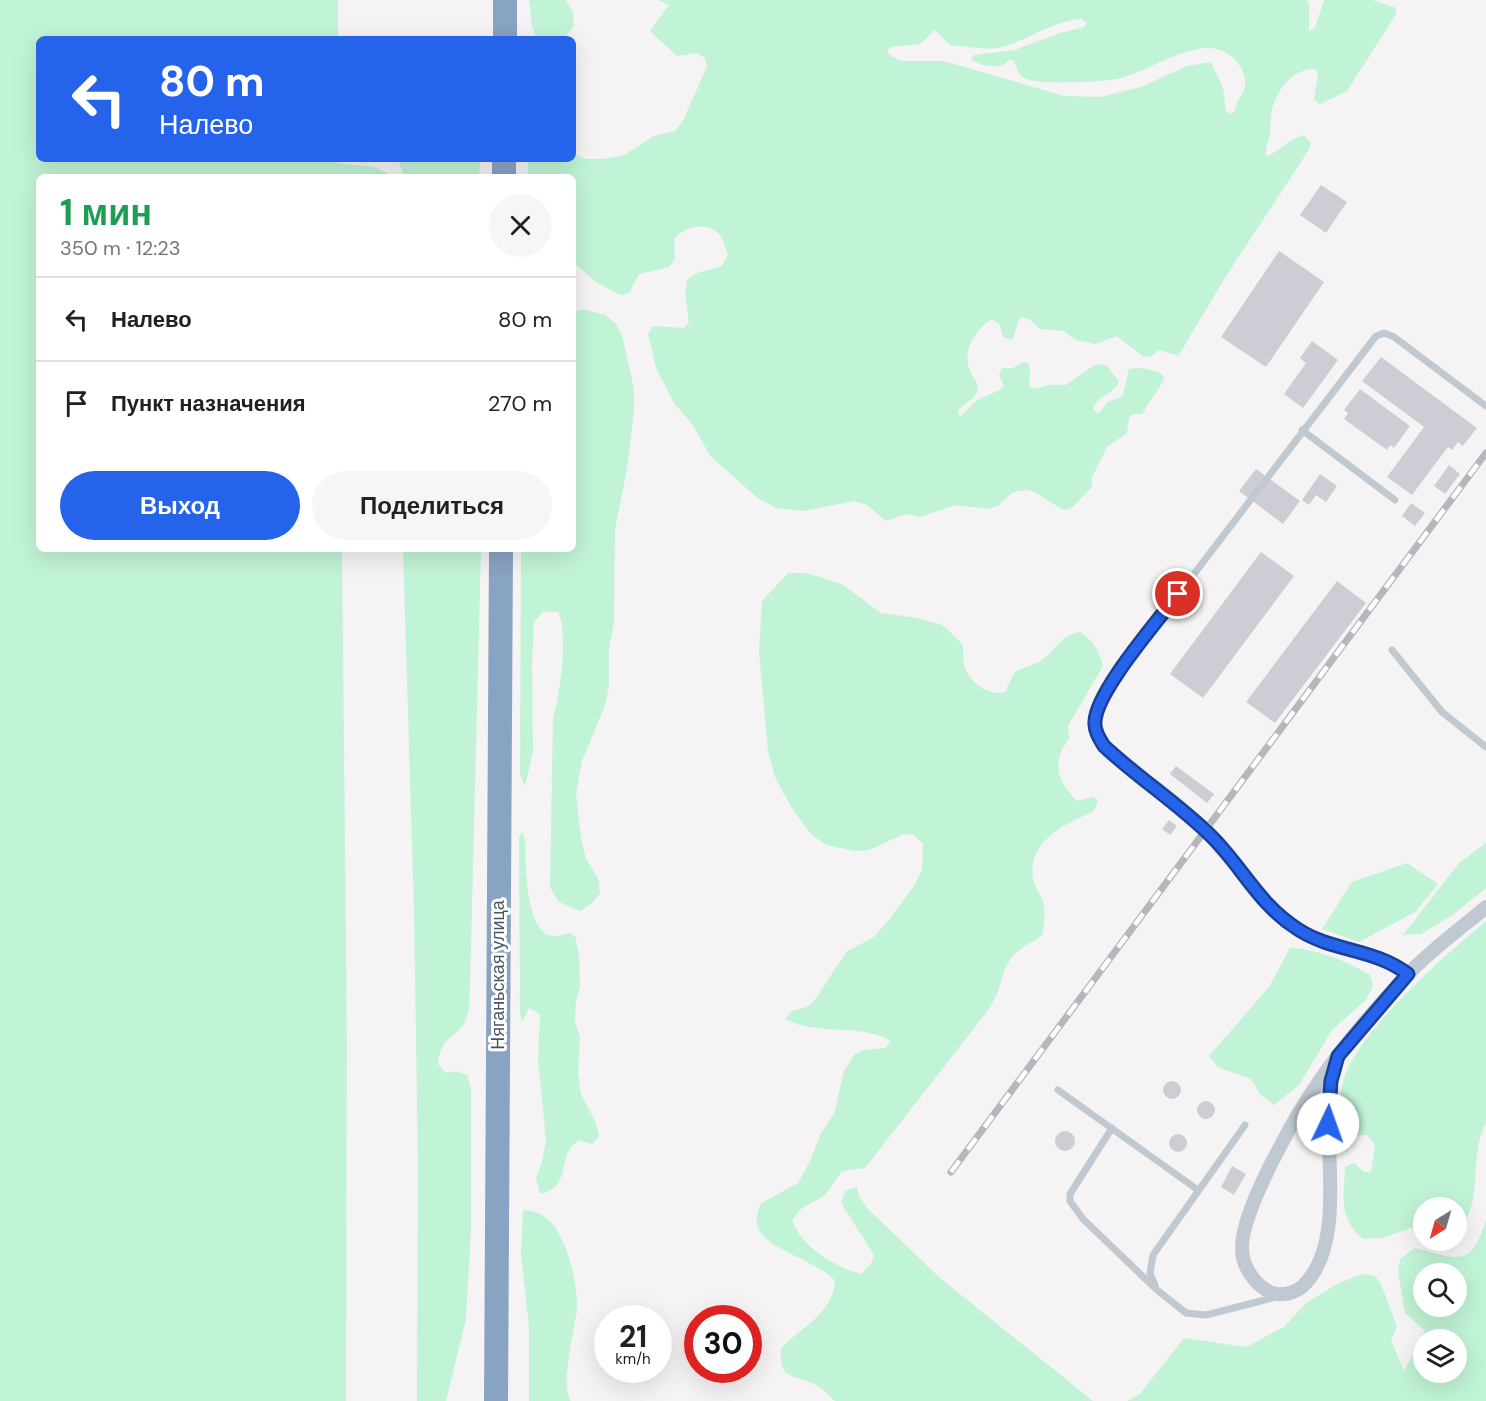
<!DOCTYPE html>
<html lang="ru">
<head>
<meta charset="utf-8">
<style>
	:root { --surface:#fff; --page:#f6f6f6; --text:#202124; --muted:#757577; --line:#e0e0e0; --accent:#2563eb }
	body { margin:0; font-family:"DM Sans",sans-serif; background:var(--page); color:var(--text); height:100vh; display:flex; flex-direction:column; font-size:22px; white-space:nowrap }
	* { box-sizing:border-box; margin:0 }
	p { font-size:20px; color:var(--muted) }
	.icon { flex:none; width:33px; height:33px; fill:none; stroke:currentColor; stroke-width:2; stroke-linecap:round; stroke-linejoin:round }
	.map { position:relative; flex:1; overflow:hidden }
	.side { position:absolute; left:36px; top:174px; width:540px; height:378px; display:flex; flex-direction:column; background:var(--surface); border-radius:9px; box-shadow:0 6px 24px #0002 }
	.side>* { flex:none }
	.hud { position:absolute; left:36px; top:36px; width:540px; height:126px; border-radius:9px; box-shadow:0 6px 24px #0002; background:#2563eb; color:#fff; overflow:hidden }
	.needle { width:39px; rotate:217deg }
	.fabs { position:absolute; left:1413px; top:1197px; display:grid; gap:12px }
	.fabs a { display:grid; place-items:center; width:54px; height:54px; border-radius:50%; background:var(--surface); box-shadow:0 6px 24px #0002; font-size:30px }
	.speed { position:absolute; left:594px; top:1305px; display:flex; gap:12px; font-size:30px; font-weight:700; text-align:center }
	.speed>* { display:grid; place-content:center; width:78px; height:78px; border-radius:50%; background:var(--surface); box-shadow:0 6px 24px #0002; line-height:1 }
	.speed small { font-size:15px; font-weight:400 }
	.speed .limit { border:9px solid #d22; background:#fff; color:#111 }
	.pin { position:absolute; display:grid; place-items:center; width:51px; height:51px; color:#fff; margin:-26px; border:3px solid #fff; border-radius:50%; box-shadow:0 2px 6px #0007 }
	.me { position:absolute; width:66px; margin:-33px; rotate:3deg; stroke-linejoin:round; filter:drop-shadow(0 0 4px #0008) }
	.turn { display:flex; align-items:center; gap:21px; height:126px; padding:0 24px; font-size:27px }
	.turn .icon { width:78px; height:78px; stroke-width:2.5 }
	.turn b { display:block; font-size:42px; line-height:51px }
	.round { display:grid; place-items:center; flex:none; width:63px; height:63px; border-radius:32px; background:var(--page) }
	.summary { display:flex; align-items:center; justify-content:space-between; height:102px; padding:0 24px }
	h1 { font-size:36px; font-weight:700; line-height:45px; color:#1e9e55 }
	.action { display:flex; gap:12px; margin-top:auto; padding:12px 24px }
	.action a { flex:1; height:69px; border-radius:36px; background:var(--accent); color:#fff; font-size:24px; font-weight:700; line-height:69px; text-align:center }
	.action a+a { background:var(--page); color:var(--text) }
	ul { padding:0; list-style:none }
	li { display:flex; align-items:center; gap:18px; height:84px; padding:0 24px; border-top:2px solid var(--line) }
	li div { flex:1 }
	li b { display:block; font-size:22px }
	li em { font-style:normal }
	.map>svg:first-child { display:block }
	.green { fill:#c1f3d6; fill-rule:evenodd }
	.building { fill:#cdced5 }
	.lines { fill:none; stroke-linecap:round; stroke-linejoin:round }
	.lane { stroke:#c0c9d2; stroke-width:7 }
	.street { stroke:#c0c9d2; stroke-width:14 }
	.highway { stroke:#89a3c3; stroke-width:24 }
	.rail-casing { stroke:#b4b7bd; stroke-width:7 }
	.rail { stroke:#fff; stroke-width:4.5; stroke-dasharray:14; stroke-linecap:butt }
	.route-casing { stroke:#184099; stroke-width:15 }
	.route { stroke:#2563eb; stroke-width:10 }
	.labels { text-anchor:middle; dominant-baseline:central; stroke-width:6; stroke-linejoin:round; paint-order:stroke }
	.street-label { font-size:18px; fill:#495562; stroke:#fff }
</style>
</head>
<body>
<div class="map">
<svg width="1486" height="1401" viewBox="0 0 1486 1401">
	<rect width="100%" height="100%" fill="#f5f3f3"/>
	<!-- green -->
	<path class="green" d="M 0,0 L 338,0 L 338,39 L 39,39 L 39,159 L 338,159 L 338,163 L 374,167 L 396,177 L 39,177 L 39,549 L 342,549 L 347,1044 L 346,1401 L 0,1401 Z
		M 529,0 L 566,0 L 573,12 L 574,26 L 563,39 L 537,39 L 532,26 Z
		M 658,0 L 1306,0 L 1309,4 L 1309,31 L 1315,28 L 1324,0 L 1372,0 L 1396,8 L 1396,14 L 1347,91 L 1320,104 L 1314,100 L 1318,73 L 1316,69 C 1294,67 1276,90 1272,110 C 1270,117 1271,125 1270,133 C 1269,141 1265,147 1266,156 C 1277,154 1288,139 1304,135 L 1311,143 L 1308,151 L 1228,273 L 1178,356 L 1159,350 L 1150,357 L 1143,356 L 1116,336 L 1096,344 L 1076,340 L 1064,331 L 1040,329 L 1029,319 L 1020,317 L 1012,340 L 1003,337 L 1000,325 L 992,319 C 975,330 962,350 970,371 C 973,379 980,384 977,392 C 975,400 963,403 958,411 L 959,418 L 977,400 L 1000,390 L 1004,386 L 999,375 L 1002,368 L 1013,368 L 1023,362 L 1028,363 L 1030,371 L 1029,387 L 1036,389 L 1047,385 L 1066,385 L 1093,366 L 1101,364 L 1107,366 L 1119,381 C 1114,395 1097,395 1093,409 L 1098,414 L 1108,402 L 1123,396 L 1129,369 C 1138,367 1156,369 1163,375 L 1164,380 L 1142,414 L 1133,414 L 1129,418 L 1127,433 L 1107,447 L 1092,477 L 1092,487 L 1087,492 L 1072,508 L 1063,510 L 1035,492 L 1026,490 L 1013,492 L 998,506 L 988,509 L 955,505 L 920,517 L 906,514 L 886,521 L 867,505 L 855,501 L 803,511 L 776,508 L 759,499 L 710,456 L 693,425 L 674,403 L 656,368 L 648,334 L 653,326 L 684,328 L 689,322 L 685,292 L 687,280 L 697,273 L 722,266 L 728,255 C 726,250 724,242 721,237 C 710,220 684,226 674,239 L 675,259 L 669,267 L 639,274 L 629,293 L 621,295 L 597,283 L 573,262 L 573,177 L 528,177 L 528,159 L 573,159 L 573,153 L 585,159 L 603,159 L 624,155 L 654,136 L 675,131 L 684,119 L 707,66 L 705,58 L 696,53 L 677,56 L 650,31 L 669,5 ZM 1081,19 L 1087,23 L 1084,27 L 1060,33 L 1015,50 L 974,55 L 971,60 C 983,66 1001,71 1010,59 L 1014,61 C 1017,68 1018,75 1026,79 C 1039,85 1107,82 1121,78 C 1151,69 1177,50 1207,48 C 1227,47 1247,65 1245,86 C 1244,92 1240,97 1237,102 C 1235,107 1236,110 1232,114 L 1226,111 L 1223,88 L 1211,62 L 1187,66 L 1141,87 L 1100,97 L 1064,96 L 944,61 L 901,61 L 891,56 L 887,51 L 891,47 L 920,44 L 935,30 L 950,45 C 964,46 982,50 997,48 C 1027,42 1050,21 1081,19 Z
		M 398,159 L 480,159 L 479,177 L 404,177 Z
		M 586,310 L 606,315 L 615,323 L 622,335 L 634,389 L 634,410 L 627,469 L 615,529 L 614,621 L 609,650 L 609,687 L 604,708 L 582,761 L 576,794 L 581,838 L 586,859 L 598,878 L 600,893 L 592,903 L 580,911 L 559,902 L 550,887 L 553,718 C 560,693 569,635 558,612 L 543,612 L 534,622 L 532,664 L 533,752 L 525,786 L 520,775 L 521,549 L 573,549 L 573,311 Z
		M 403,549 L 481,549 L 470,986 C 469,996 470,1011 466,1020 C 456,1040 441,1035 438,1064 L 446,1073 L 456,1071 L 467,1075 L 471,1088 L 471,1230 L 466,1319 L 446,1401 L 417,1401 L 418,1166 L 414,911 Z
		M 788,573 L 806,573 L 842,584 L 881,613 L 917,618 L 943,625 L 963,645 C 963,651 963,659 964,665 C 968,681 988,697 1005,692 L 1015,672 C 1025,666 1037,665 1046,657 C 1058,647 1062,635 1080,632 C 1093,640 1099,651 1103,666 L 1068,726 L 1069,738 C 1051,762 1057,781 1077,801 L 1092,797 L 1098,800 L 1095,809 L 1090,813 C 1062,825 1027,843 1033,879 C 1035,887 1040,894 1043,901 C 1046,912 1044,923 1043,934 C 1033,943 1020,947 1012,957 C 1004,967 1003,976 999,988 C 996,997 991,1005 986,1013 L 865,1168 L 842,1171 L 825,1195 L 801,1209 L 792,1220 C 801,1247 835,1267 861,1274 L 871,1264 L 874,1255 L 841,1203 L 845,1191 L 857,1187 L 859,1196 L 868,1209 L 940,1278 L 1093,1401 L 835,1401 C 829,1395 820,1386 812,1383 C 789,1374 779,1378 781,1348 C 802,1327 833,1313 835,1281 C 818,1260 758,1248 757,1223 C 756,1217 759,1209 760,1204 L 798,1183 L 809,1163 L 821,1133 L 834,1114 L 844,1071 L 855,1054 L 864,1050 L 885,1048 L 891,1041 C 859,1023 818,1036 785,1019 L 792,1011 L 807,1007 L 815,1000 L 846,952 L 874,937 L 888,921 L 914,886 L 922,870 L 923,844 L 914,835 L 904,834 L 869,850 L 855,851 L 826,845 L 812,835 L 793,810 L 775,777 L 768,751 L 759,652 L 762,601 Z
		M 522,832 L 525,839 C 526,862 525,921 546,934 C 554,938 562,935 569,933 L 575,936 L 579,954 L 580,987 L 576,1001 L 575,1021 L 580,1037 L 578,1075 L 581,1094 L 595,1121 L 599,1136 L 592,1144 L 580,1140 C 554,1153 575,1186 540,1194 L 536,1178 L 542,1162 L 546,1141 L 538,1059 L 540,1014 L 529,1008 L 522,1022 L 520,1014 L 519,838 Z
		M 1486,843 L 1486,888 L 1451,916 L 1421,934 L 1403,935 L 1459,863 Z
		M 1407,863 L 1438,884 L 1415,912 L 1359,942 L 1322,929 L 1352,882 Z
		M 1486,921 L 1486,1123 C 1467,1157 1486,1203 1457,1232 L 1456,1208 L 1424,1208 L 1423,1231 L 1410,1228 L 1383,1238 L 1363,1239 C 1338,1218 1344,1197 1345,1167 L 1354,1163 L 1364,1172 L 1371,1172 L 1375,1145 L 1367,1135 L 1355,1136 L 1342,1128 C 1341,1112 1339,1098 1343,1082 C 1356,1032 1446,955 1486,921 Z
		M 1290,948 C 1317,949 1347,961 1370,975 L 1373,987 L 1366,1000 L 1332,1030 L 1299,1085 L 1274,1105 L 1260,1094 L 1251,1079 L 1218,1067 L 1209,1056 L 1269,987 Z
		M 523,1210 C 540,1210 551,1219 559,1234 C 570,1254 577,1282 577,1305 C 576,1328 559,1385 571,1401 L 529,1401 L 529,1327 L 521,1255 Z
		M 1486,1220 L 1486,1401 L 1127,1401 L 1139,1395 L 1184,1338 L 1246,1347 L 1284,1327 L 1305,1304 L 1337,1284 L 1362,1274 L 1375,1276 L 1381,1284 L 1397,1327 L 1391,1340 L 1404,1371 L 1425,1331 L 1405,1313 L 1398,1271 L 1400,1259 L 1415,1248 C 1456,1258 1471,1270 1486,1220 ZM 1424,1274 L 1456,1274 L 1456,1306 L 1424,1306 ZM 1424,1340 L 1456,1340 L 1456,1372 L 1424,1372 Z"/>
	<!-- building -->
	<path class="building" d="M 1321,185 L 1347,202 L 1326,233 L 1300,215 Z
		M 1279,251 L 1324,282 L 1266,367 L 1221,337 Z
		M 1312,341 L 1338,360 L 1303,408 L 1284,394 L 1306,363 L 1300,358 Z
		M 1381,357 L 1477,428 L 1463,446 L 1458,442 L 1452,450 L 1448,447 L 1412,495 L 1387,477 L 1424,427 L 1362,381 Z
		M 1360,389 L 1410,426 L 1394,448 L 1390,445 L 1387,450 L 1344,419 L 1348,413 L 1344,410 Z
		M 1449,465 L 1460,474 L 1445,494 L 1434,486 Z
		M 1256,469 L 1300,501 L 1283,524 L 1239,491 Z
		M 1320,474 L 1337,486 L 1326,502 L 1316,495 L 1309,505 L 1302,500 Z
		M 1411,503 L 1425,513 L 1415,526 L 1402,516 Z
		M 1261,552 L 1294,576 L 1203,698 L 1170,674 Z
		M 1337,581 L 1366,603 L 1275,723 L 1246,702 Z
		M 1176,766 L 1214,794 L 1207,803 L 1170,774 Z
		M 1169,820 L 1177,826 L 1170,835 L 1162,829 Z
		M1163 1090a9 9 0 1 1 18 0a9 9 0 1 1-18 0Z
		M1197 1110a9 9 0 1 1 18 0a9 9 0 1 1-18 0Z
		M1055 1141a10 10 0 1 1 20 0a10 10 0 1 1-20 0Z
		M1169 1143a9 9 0 1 1 18 0a9 9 0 1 1-18 0Z
		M 1232,1166 L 1246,1174 L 1234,1195 L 1221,1187 Z"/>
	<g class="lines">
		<!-- lane -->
		<path class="lane" d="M 1302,430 L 1395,500
			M 1392,650 L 1442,712 L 1486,747
			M 1408,974 C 1374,948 1334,952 1299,930 C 1259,904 1244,869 1212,837 C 1179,803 1138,778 1104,746 C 1089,722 1096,708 1109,685 L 1376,336 L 1384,333 L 1394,337 L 1486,406
			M 1058,1090 L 1198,1190
			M 1112,1128 L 1070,1194 L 1070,1201 L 1083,1219 L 1157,1290 L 1186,1313 L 1206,1315 L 1276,1297
			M 1155,1285 L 1150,1273 L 1153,1255 L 1245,1125"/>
		<!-- street -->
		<path class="street" d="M 1338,1056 C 1334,1069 1330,1082 1329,1096 C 1324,1151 1346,1243 1304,1285 C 1296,1293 1281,1297 1270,1292 C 1255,1285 1242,1266 1242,1249 C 1241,1222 1269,1167 1282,1143 C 1314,1081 1359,1025 1407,975 C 1430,951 1460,929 1486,907"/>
		<!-- highway -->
		<path class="highway" d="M 505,39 L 505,0
			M 504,177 L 504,159
			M 496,1401 L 501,549"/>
		<defs>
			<path id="rail" d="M 951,1172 L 1486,453"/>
		</defs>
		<!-- rail casing -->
		<use href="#rail" class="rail-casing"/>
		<!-- rail -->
		<use href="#rail" class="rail"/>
	</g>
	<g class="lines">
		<defs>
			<path id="route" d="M 1178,594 C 1158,621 1097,690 1095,721 C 1094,730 1099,738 1104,746 C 1138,778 1179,804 1212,837 C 1244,869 1258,904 1299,930 C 1334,952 1373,948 1408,974 L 1338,1056 L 1331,1081 L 1328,1124"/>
		</defs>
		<!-- route casing -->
		<use href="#route" class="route-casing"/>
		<!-- route -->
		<use href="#route" class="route"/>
	</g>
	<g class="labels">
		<!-- street labels -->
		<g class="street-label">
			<text transform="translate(498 975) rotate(-90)">Няганьская улица</text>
		</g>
	</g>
</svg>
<div class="fabs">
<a><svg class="needle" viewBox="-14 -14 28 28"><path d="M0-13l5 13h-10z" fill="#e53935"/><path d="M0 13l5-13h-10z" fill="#757577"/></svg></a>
<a><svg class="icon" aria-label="search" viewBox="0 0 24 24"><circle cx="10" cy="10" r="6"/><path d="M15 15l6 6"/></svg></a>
<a><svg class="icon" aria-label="layers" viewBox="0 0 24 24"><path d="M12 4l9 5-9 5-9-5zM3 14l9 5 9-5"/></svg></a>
</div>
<div class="speed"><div>21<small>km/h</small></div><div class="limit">30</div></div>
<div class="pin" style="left:1178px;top:594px;background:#d93025"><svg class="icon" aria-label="arrive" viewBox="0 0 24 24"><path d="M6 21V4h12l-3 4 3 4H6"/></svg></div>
<svg class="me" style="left:1328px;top:1124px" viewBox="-20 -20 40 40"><circle r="19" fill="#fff"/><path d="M0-13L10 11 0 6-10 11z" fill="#2563eb"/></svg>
<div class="hud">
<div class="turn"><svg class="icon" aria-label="left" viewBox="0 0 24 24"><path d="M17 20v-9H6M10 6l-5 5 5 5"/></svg><div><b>80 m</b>Налево</div></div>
</div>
<section class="side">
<div class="summary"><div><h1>1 мин</h1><p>350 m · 12:23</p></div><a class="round"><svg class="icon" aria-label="close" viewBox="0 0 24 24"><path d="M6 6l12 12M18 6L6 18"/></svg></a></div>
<ul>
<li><svg class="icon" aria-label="left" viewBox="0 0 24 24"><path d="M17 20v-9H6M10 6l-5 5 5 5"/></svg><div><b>Налево</b></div><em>80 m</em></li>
<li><svg class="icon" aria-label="arrive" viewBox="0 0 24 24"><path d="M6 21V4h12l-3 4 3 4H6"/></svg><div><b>Пункт назначения</b></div><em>270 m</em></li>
</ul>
<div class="action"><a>Выход</a><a>Поделиться</a></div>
</section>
</div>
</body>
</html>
